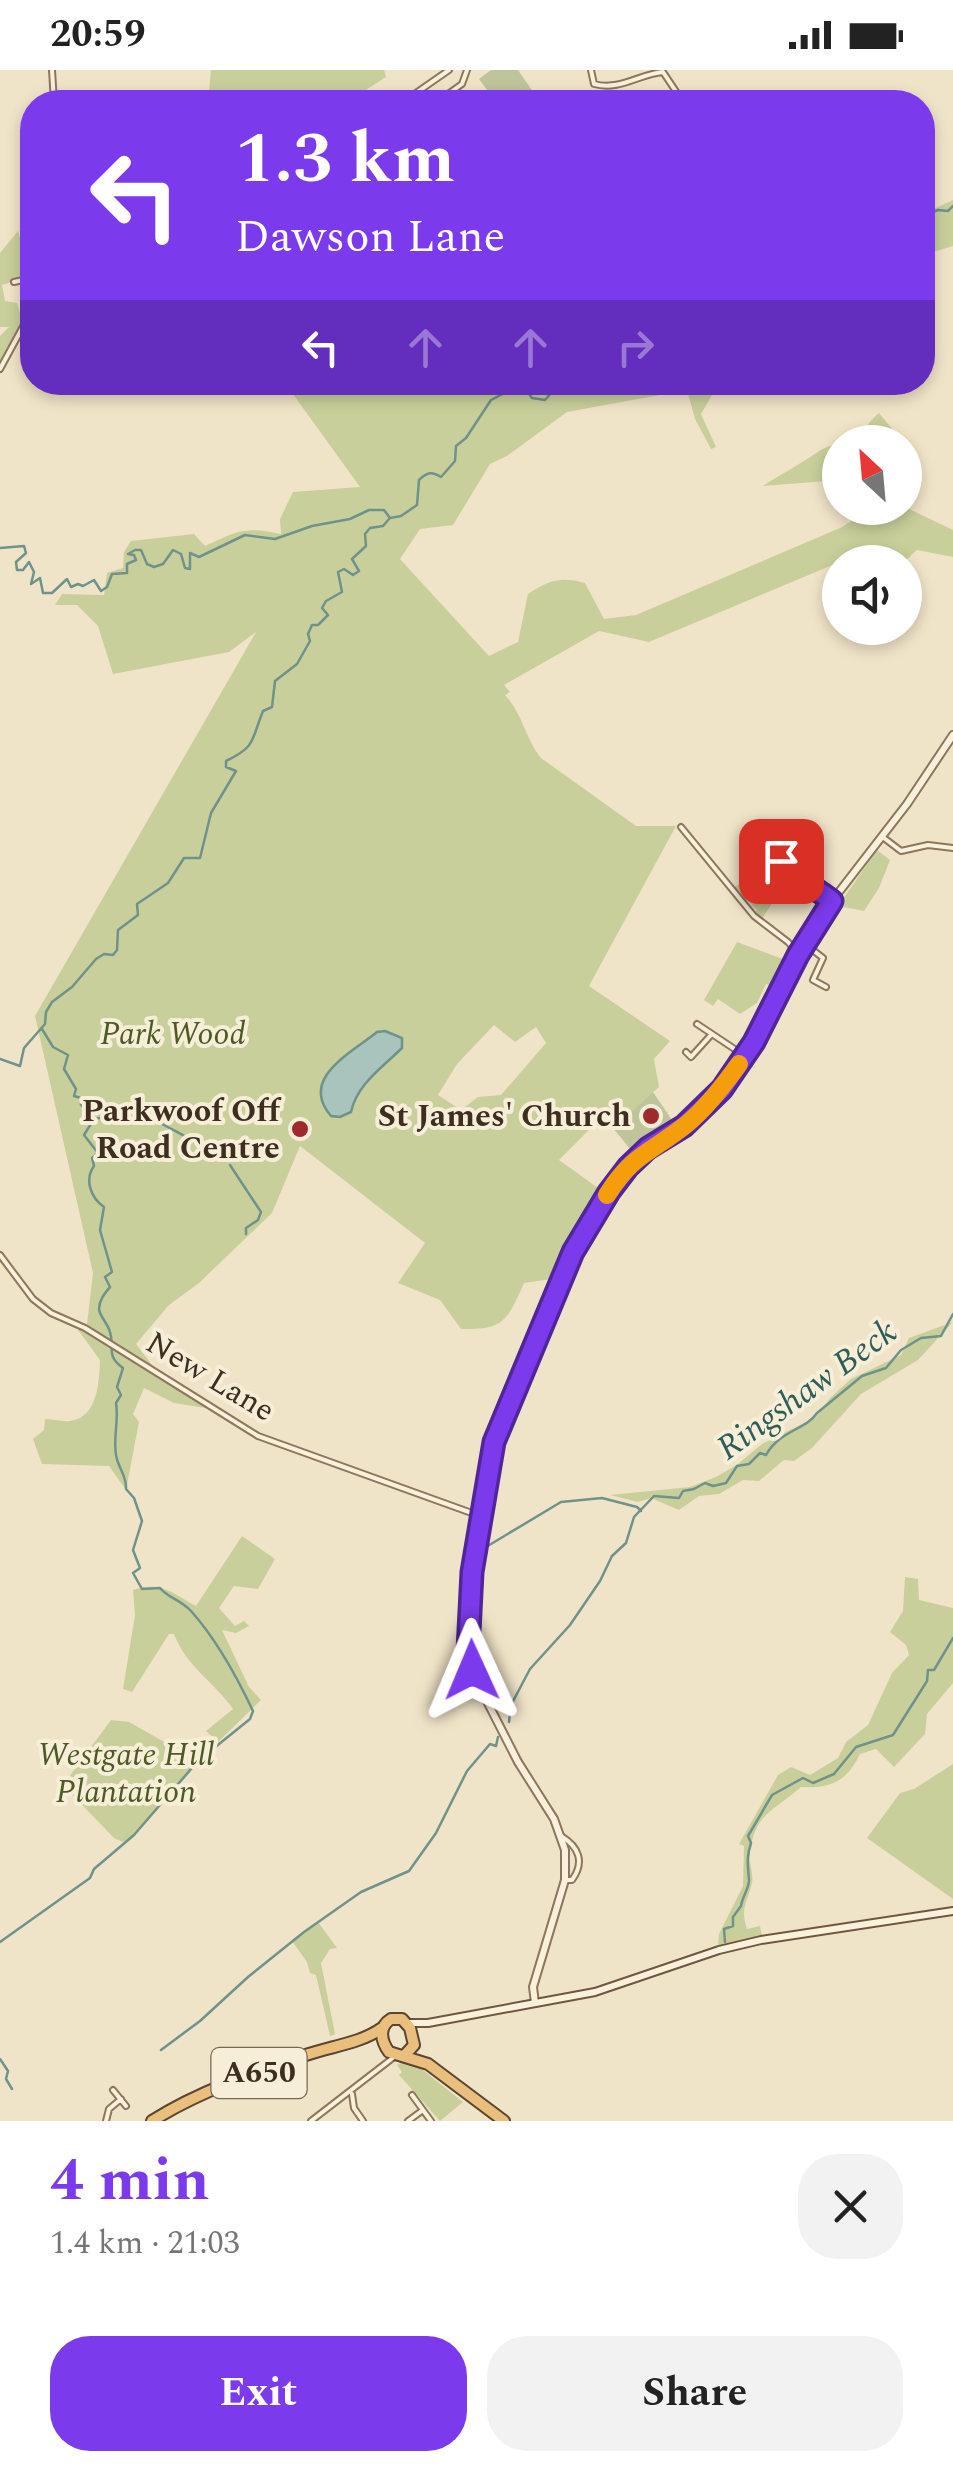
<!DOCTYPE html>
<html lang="en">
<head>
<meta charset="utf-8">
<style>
	:root { --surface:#fff; --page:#f2f2f2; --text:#222; --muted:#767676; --accent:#7c3aed }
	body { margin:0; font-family:Spectral,serif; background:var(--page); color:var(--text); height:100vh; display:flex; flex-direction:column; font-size:38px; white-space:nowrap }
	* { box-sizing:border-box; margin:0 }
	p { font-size:32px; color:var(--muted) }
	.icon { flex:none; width:55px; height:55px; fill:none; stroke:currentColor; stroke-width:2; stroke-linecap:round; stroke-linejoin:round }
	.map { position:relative; height:2051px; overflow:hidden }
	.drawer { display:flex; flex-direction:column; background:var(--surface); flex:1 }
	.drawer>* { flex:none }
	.top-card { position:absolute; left:20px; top:20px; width:915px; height:305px; border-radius:40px; box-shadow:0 5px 15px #0003; background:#7c3aed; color:#fff; overflow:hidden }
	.needle { width:65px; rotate:334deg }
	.controls { position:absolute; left:822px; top:355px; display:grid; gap:20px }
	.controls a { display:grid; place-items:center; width:100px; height:100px; border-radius:50%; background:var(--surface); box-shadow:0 5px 15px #0003; font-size:50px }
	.pin { position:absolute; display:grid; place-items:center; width:85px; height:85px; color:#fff; margin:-42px; border-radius:20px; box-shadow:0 5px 15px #0006 }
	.me { position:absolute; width:110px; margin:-55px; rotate:359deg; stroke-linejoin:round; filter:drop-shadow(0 0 8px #0008) }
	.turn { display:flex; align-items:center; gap:35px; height:210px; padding:0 50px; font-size:45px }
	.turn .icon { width:130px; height:130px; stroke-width:2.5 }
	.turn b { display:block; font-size:70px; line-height:85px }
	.lanes { display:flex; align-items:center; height:95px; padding:0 50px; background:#0003; justify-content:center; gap:50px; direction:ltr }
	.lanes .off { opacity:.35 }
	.round { display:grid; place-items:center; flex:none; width:105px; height:105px; border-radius:40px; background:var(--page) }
	.head { display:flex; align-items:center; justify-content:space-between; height:170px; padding:0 50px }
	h1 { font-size:60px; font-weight:700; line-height:75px; color:var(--accent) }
	.primary-button { display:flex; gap:20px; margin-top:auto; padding:20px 50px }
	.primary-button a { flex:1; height:115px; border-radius:40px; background:var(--accent); color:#fff; font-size:40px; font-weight:700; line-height:115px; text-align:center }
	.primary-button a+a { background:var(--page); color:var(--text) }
	.status { display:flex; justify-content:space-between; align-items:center; height:70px; padding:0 50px; background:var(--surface); direction:ltr }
	.status svg { height:28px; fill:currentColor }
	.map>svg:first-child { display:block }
	.green { fill:#c9cf9b; fill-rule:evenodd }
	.cemetery { fill:#bfc49a }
	.water { fill:#a9c4bc; stroke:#6f938a; stroke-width:2.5 }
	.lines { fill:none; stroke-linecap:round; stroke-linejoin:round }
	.stream { stroke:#6f938a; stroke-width:2.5 }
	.minor-casing { stroke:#8d765c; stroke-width:8 }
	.tertiary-casing { stroke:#8d765c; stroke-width:10 }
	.secondary-casing { stroke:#6f573f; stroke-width:10 }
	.trunk-casing { stroke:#5b4430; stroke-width:14 }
	.minor { stroke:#faf1dc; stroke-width:4 }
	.tertiary { stroke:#faf1dc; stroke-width:6 }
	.secondary { stroke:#faf1dc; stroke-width:6 }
	.trunk { stroke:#eabe7c; stroke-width:10 }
	.route-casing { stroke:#51269a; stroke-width:25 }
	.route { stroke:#7c3aed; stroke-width:18 }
	.slow { stroke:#f59e0b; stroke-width:18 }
	.poi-dot { fill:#9e2a2b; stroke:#f7eed8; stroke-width:4 }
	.labels { text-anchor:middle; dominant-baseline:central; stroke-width:8; stroke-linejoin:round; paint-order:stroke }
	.shield { fill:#f7eed8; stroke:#756857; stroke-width:2.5 }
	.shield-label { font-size:30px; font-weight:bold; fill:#3d2e20 }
	.park-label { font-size:32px; font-style:italic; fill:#4d5a26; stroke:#f7eed8 }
	.poi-label { font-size:32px; font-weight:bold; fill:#3d2e20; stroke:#f7eed8; text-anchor:end }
	.street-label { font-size:32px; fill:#3d2e20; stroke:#f7eed8 }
	.water-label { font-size:35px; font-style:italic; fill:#2f5d5a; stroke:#f7eed8 }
</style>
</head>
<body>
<div class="status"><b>20:59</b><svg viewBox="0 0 49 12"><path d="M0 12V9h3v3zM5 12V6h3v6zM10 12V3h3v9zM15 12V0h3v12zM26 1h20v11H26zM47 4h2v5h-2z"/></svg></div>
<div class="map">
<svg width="953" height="2051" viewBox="0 0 953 2051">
	<rect width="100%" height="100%" fill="#f0e4c8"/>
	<!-- green -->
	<path class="green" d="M 211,0 L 384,0 L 386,7 L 358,25 L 355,32 L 208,32 Z
		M 953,130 L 953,176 L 923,185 L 923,144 Z
		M 18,161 L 32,206 L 2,215 L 5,231 L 17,233 L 21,246 L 25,247 L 0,291 L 0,266 L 9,257 L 0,257 L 0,183 Z
		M 285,313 L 719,313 L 701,344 L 716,377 L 711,379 L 695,349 L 687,320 L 567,342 L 507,386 L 490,394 L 453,455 L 420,459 L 400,489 L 489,586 L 518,572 L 528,524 C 548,510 562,506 585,513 L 604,549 L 636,545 L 840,458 L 873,438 L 905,437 L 953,460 L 953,487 L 917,480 L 904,492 L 842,491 L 649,572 L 599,561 L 504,615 L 510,622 L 505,625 C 523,644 525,668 541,688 L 636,756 L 676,756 L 589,916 L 670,971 L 654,989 L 659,1017 L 613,1058 L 603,1047 L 599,1050 L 559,1090 L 601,1120 L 600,1132 L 558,1208 L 524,1213 C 507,1251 504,1260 461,1259 L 440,1230 L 398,1213 L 425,1173 L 300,1076 L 272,1143 L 199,1213 L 169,1235 L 136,1274 L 155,1299 L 153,1303 L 206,1338 L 174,1333 L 144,1318 L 133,1344 L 139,1352 L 126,1420 L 109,1396 L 42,1394 L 33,1369 L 44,1360 L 45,1349 C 53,1349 61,1352 70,1351 C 98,1347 99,1312 100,1290 L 78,1260 L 87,1254 L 93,1203 L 35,946 L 256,562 L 229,582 L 113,604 L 98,556 L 77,535 L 55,535 L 62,524 L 104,525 L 107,503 L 123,498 L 124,482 L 131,471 L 194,464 L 205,476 C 237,461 246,456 281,464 L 280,449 L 293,422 L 360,417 ZM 494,955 L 515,972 L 536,957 L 546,973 L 501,1025 L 478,1027 L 461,1040 L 438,1025 L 457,994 Z
		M 879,343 L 903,372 L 840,372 L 840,410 L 763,416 C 781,404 801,394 819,381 C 830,374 846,374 856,366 C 865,360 871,349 879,343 Z
		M 877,780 L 890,790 L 879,818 L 864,841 L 838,836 Z
		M 760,804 L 779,823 L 761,850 L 755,842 L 757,840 L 734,817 Z
		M 737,872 L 791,892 L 777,919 L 766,914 L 757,933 L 740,944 L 718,929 L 713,936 L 704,930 Z
		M 953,1252 L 918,1290 L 861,1324 L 812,1378 L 794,1391 L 784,1390 L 759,1411 L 743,1410 L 719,1424 L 699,1426 L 679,1440 L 651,1428 L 638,1432 L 610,1425 L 690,1417 L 716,1407 L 738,1394 L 762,1374 L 816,1347 L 830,1328 L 851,1309 L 901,1285 L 909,1268 Z
		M 242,1466 L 275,1489 L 258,1519 L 234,1516 L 219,1538 L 235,1556 L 244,1551 L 249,1556 L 236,1563 L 222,1560 L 249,1617 L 261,1630 L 218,1672 L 206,1661 L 233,1639 C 214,1612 186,1596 174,1564 L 169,1564 L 132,1622 L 123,1619 L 135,1545 L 133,1520 C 162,1511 171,1523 196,1536 Z
		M 905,1507 L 918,1509 L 919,1530 L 953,1538 L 953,1613 L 927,1644 L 925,1664 L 894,1697 L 876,1679 L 860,1684 C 847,1711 831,1719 801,1717 C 774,1741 755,1743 750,1782 C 748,1792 754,1803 752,1813 C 747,1834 740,1838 747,1859 L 760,1856 L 762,1866 L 718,1876 L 719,1864 L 743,1816 L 744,1776 L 739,1774 L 778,1705 L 791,1697 L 810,1705 L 838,1688 L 846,1672 L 868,1655 L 892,1603 L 909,1585 L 906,1575 L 890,1562 L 903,1541 Z
		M 111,1650 L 129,1652 L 198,1691 L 134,1765 L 123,1772 L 114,1768 L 63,1715 Z
		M 953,1694 L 953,1829 L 867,1768 L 900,1723 L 914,1719 Z
		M 318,1852 L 337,1878 L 330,1879 L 321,1893 L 335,1964 L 330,1966 L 316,1905 L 310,1903 L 307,1892 L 292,1871 Z
		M 401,1993 L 414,1993 L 463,2032 L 440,2051 L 399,2005 L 402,2002 L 397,1995 Z"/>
	<!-- cemetery -->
	<path class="cemetery" d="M 491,0 L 518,0 L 540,32 L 496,32 L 479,9 Z
		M 653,1022 L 674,1053 L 630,1079 L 613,1058 Z"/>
	<!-- water -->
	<path class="water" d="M 385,961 L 402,968 L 402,978 C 383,997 357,1014 351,1042 L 340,1047 L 331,1046 C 298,1008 353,982 377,962 Z"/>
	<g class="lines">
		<!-- stream -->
		<path class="stream" d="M 922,146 L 938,140 L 948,141 L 953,136
			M 0,478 L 24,476 L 26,483 L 16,492 L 17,500 L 23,500 L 29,492 L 34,502 L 31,514 L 40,508 L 43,523 L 52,523 L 67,509 L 71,517 L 78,514 L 83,516 L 94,510 L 101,521 L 107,517 L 112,504 L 127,503 L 127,494 L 136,490 L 134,485 L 128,484 L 135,480 L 141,480 L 147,494 L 154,497 L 163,494 L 173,480 L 181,484 L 185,498 L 190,499 L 190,483 L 199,487 L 245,465 L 275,469 L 312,456 L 350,449 L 369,440 L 384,440 L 390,448 L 401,446 L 417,435 L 419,410 C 427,402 432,401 441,407 L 455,391 L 456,376 L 466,368 L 491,330 L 522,314 L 532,328 L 545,330 L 561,312
			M 0,989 L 20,996 L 24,978 L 45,954 L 46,942 L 52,932 L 72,917 L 96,889 L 104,884 L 113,885 L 117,880 L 118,860 L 138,845 L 137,834 L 168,813 L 184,788 L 200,788 L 211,743 L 236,701 L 226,697 L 226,691 C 257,676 251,670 263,641 L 272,637 L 275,611 L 297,594 L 310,571 L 308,564 L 312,555 L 318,555 L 328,545 L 322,538 L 326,531 L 342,522 L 338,502 L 344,499 L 353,505 L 359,501 L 352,489 L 366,476 L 365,464 L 370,458 L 383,456 L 389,449
			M 94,1049 L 116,1045 L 131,1054 L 137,1049 L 152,1053 L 157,1051 C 175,1062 198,1070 210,1087 L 216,1084 L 225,1091
			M 230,1095 L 261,1142 L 258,1150 L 246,1158 L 246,1164
			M 481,1480 L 561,1432 L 602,1428 L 637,1437 L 641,1441
			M 509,1652 L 511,1635 L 530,1599 L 570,1555 L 600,1511 L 612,1486 L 626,1473 L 634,1447 L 654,1426 L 679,1428 L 683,1421 L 694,1419 L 705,1413 L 713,1416 L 726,1413 L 737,1396 L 749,1394 L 760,1383 L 766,1385 C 780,1360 806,1360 817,1343 L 862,1306 L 886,1298 L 901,1280 L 921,1268 L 941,1266 L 953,1244
			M 0,1872 L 90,1808 L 94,1799 L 134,1765 L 198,1691 L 250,1649 L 253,1641 C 236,1605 217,1570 191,1541 C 181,1530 168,1528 160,1518 L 142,1519 L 133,1503 L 140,1498 L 133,1480 L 142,1451 L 134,1428 L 126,1419 C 127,1406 118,1398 116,1385 C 113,1367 119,1350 116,1333 L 121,1325 L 117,1317 L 123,1298 C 105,1285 115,1278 110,1262 C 108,1254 100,1247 99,1239 C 99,1230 105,1223 110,1217 L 105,1207 L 112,1202 L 100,1160 L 104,1137 C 91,1128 84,1110 94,1096 L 92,1088 L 98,1083 L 84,1065 L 94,1049 L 81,1035 L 81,1028 L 74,1026 L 76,1019 L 64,999 L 68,985 L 53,977 L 42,959
			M 725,1872 L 724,1859 L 733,1856 L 733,1847 L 741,1836 C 742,1827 749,1819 749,1810 C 748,1795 746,1788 751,1773 L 748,1766 L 772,1725 L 803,1708 L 813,1713 L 834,1704 L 856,1677 L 893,1665 L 927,1611 L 928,1600 L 934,1600 L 953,1568
			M 161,1980 L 200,1951 L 248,1907 L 304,1862 L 361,1822 L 409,1801 L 436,1763 L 467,1701 L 490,1674 L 496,1676 L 498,1667
			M 0,1989 L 8,2001 L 6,2009 L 12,2019"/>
		<defs>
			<path id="minor" d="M 52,0 L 54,32
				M 591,0 L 594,14 C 620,21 639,4 663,2 L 683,32
				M 403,32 L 449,0
				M 437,32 L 462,14 L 467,0
				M 14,212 L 32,208
				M 0,299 L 32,240
				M 681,757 L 754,846 L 788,872 L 799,885
				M 884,768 L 901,781 L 928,775 L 953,778
				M 781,791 L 798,811 L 831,830
				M 805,874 L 823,888 L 813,910 L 826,917
				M 697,954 L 745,986
				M 686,982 L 691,987 L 711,965
				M 0,1185 L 33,1229 L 51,1243 L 85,1258 L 258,1366 L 480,1446
				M 561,1766 C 579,1777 585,1792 572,1810 L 566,1810
				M 113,2020 L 126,2036
				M 352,2024 L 354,2038 L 363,2051
				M 412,2025 L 431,2051
				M 106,2051 L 109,2039 L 121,2029
				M 311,2051 L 394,1987
				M 408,2051 L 423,2040"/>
			<path id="tertiary" d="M 535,1933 L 533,1917 L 565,1810 L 565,1780 L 554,1749 L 518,1692 L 471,1600 L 468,1587 L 475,1475 L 494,1371 L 573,1183 L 609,1121 L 628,1097 L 648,1078 L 684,1056 L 721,1019 L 754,972 L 799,885 L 832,831 L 907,734 L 953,665"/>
			<path id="secondary" d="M 408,1953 L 428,1953 L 595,1922 L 719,1880 L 761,1870 L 953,1841"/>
			<path id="trunk" d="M 404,1986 L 414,1975 L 410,1958 L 402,1949 L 391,1949 C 378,1957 381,1971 389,1982 L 428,1994 L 504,2051
				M 152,2051 C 199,2021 256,2002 309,1984 C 333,1976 361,1973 382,1958"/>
		</defs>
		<!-- minor casing -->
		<use href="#minor" class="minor-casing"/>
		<!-- tertiary casing -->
		<use href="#tertiary" class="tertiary-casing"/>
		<!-- secondary casing -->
		<use href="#secondary" class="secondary-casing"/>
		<!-- trunk casing -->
		<use href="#trunk" class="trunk-casing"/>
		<!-- minor -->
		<use href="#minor" class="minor"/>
		<!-- tertiary -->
		<use href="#tertiary" class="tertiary"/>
		<!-- secondary -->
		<use href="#secondary" class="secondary"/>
		<!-- trunk -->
		<use href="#trunk" class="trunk"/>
	</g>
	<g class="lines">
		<defs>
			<path id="route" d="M 472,1600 L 468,1581 L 472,1502 L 494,1372 L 573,1182 L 609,1122 L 628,1097 L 648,1078 L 684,1056 L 722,1019 L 754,972 L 798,885 L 832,831 C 811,814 800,814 781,791"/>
		</defs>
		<!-- route casing -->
		<use href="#route" class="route-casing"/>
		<!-- route -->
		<use href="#route" class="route"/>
		<!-- slow -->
		<path class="slow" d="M 607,1125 C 633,1083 654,1081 688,1053 C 708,1036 724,1015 739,994"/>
	</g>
	<!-- markers -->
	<g class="poi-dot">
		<circle cx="651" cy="1046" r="10"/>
		<circle cx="300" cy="1059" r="10"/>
	</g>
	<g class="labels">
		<!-- shield labels -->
		<rect class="shield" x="211.5" y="1978" width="95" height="50" rx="8"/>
		<g class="shield-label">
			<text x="259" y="2003">A650</text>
		</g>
		<!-- park labels -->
		<g class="park-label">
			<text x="173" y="964">Park Wood</text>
			<text x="126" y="1685">Westgate Hill<tspan x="126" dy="37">Plantation</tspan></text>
		</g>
		<!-- poi labels -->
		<g class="poi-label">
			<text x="280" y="1041">Parkwoof Off<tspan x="280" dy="37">Road Centre</tspan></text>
			<text x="631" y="1046">St James' Church</text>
		</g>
		<!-- street labels -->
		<g class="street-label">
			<text transform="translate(210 1307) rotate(31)">New Lane</text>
		</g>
		<!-- water labels -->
		<g class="water-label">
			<text transform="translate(807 1320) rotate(-36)">Ringshaw Beck</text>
		</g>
	</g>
</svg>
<div class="controls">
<a><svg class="needle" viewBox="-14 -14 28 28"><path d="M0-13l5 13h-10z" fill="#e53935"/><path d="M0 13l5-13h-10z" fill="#767676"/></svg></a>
<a><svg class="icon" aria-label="sound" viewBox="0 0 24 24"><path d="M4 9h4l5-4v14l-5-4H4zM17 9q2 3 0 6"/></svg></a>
</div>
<div class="pin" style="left:781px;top:791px;background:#d93025"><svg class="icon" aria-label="arrive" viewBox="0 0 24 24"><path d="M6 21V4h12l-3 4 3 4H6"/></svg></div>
<svg class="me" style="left:472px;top:1600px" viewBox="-20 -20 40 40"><path d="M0-17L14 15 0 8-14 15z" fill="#7c3aed" stroke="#fff" stroke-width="4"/></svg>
<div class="top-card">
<div class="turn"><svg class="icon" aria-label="left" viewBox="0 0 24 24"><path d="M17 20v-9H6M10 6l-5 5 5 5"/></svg><div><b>1.3 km</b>Dawson Lane</div></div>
<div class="lanes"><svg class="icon" aria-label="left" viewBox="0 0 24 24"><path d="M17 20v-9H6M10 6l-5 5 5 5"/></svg><svg class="icon off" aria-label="ahead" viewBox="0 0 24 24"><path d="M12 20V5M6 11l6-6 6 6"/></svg><svg class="icon off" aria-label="ahead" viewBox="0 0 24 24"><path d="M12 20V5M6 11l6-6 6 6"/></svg><svg class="icon off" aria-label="right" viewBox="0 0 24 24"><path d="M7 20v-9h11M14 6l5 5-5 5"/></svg></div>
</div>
</div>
<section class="drawer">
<div class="head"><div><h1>4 min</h1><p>1.4 km · 21:03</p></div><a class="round"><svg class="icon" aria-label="close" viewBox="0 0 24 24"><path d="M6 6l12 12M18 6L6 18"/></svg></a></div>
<div class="primary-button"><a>Exit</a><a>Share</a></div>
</section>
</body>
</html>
